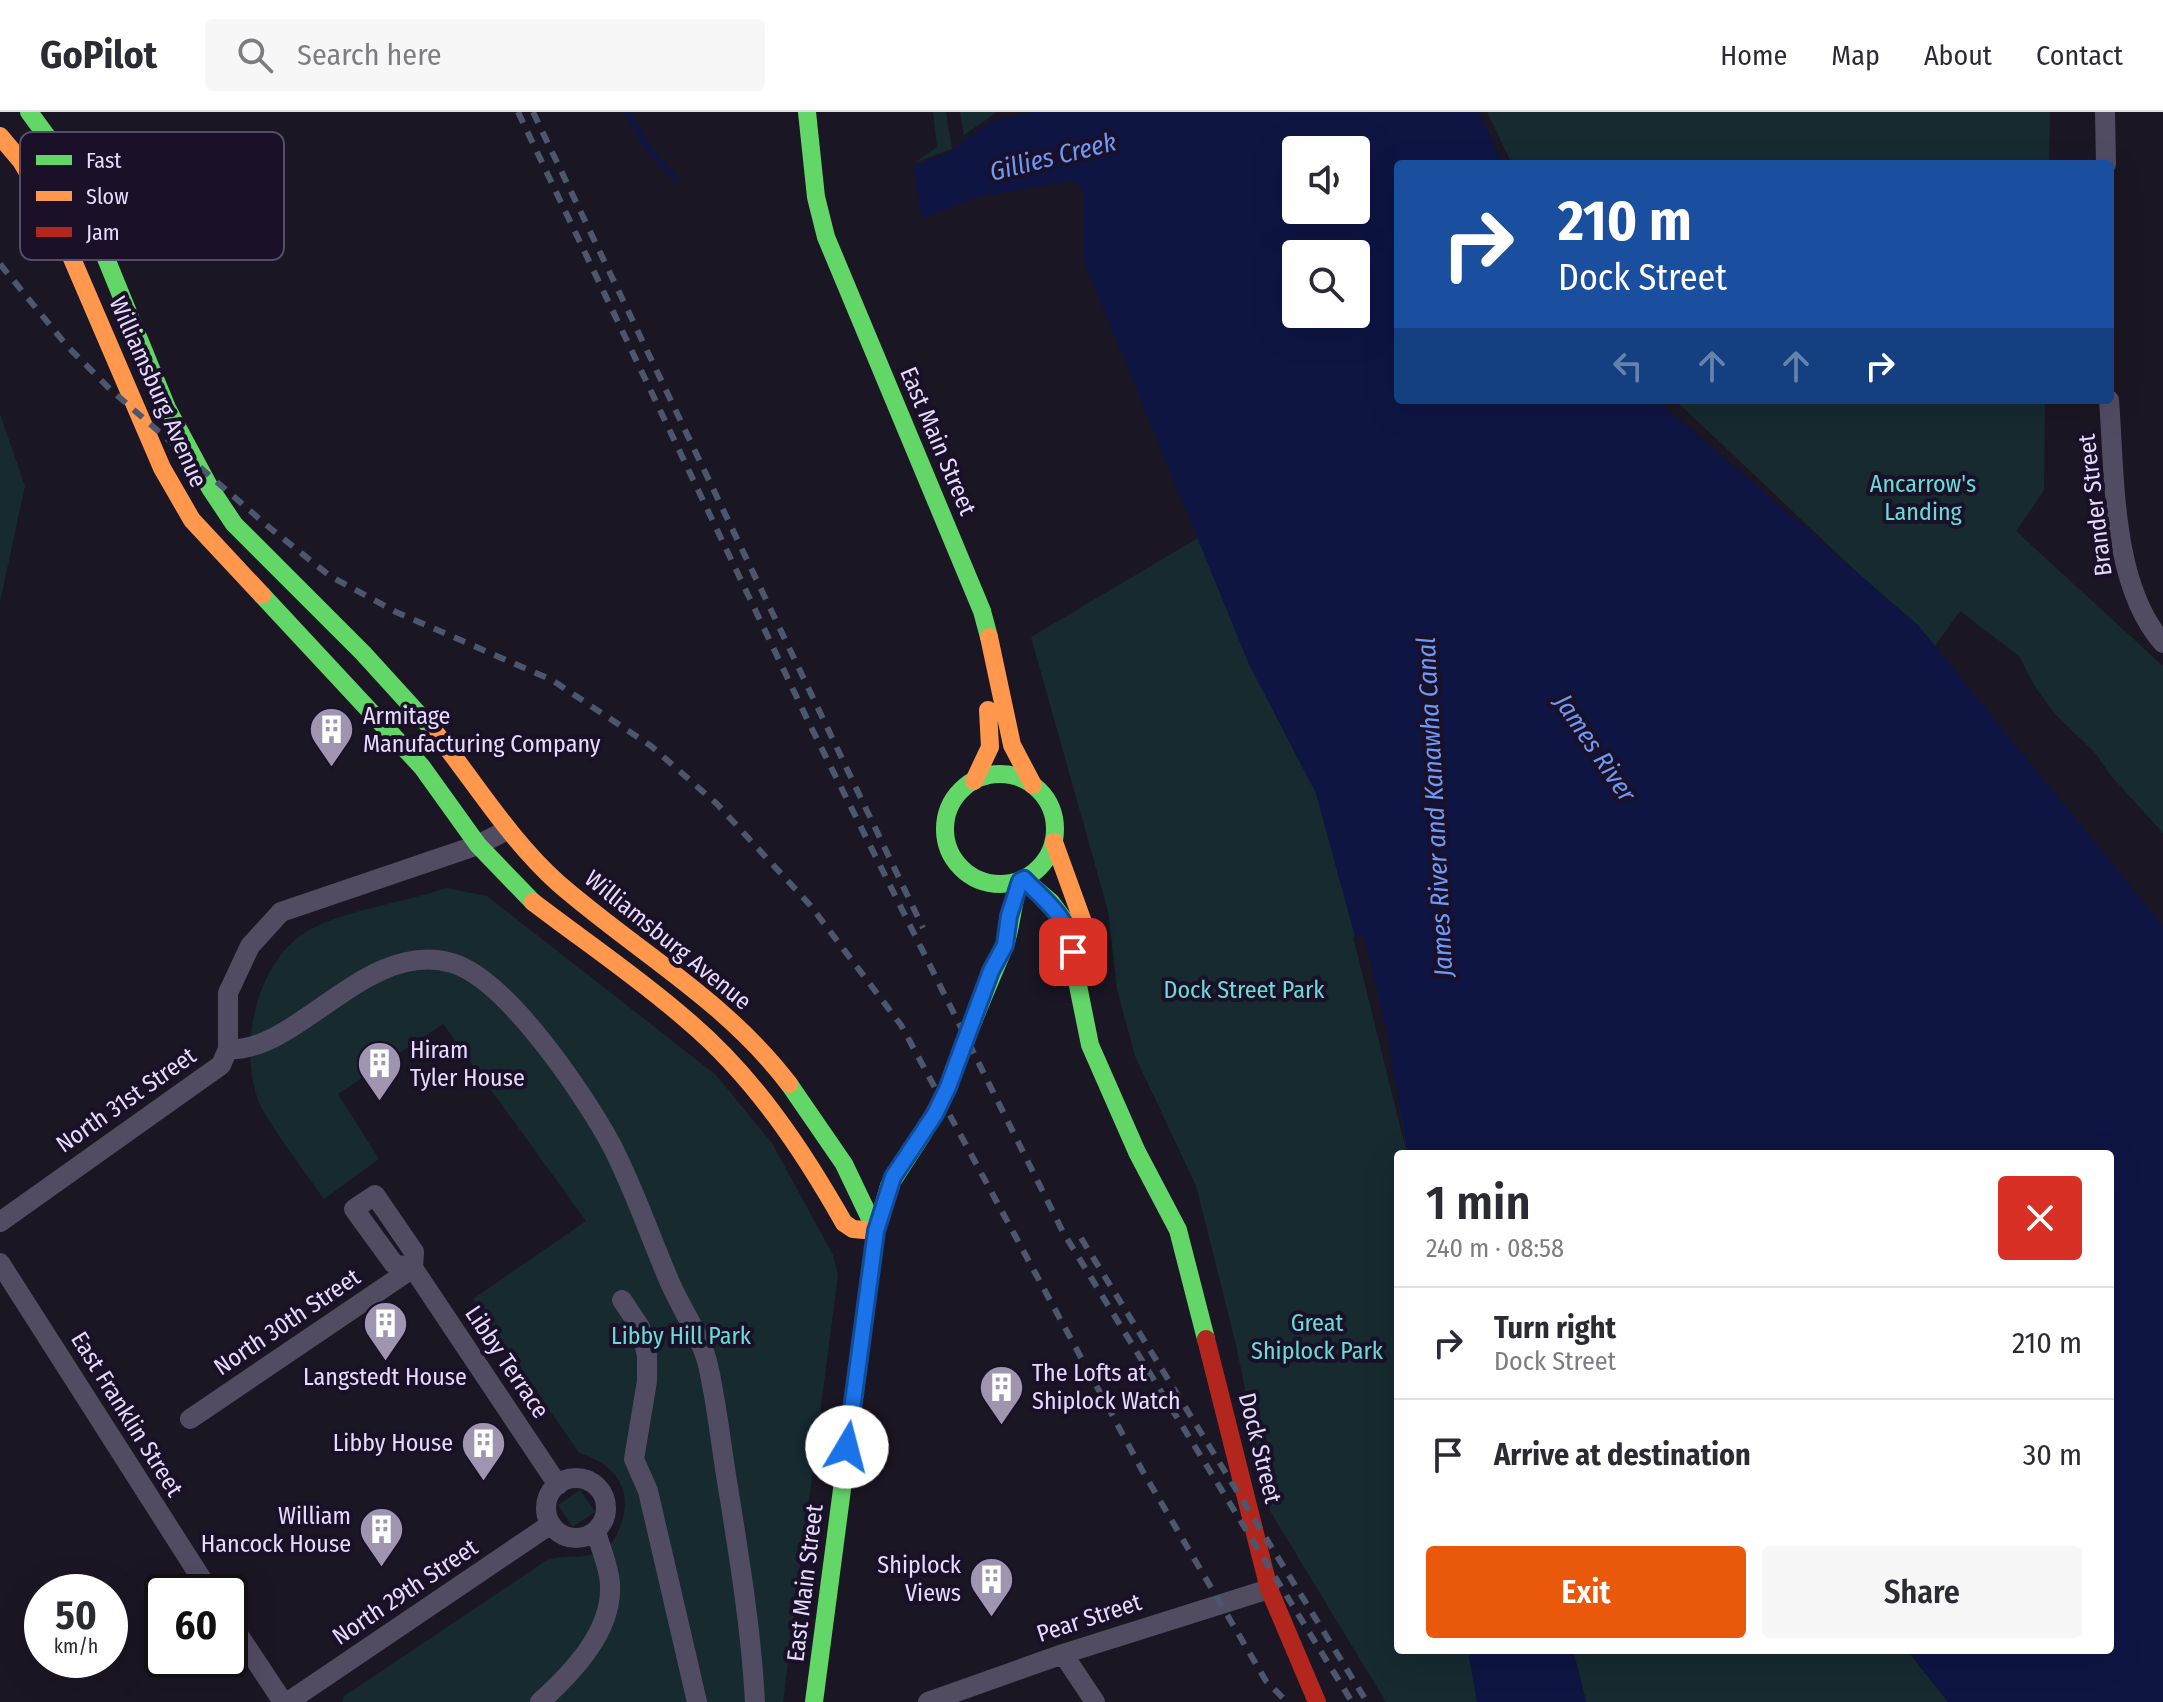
<!DOCTYPE html>
<html lang="en">
<head>
<meta charset="utf-8">
<style>
	:root { --surface:#fff; --page:#f7f7f7; --text:#2b2b33; --muted:#7c7c81; --line:#e1e1e2; --accent:#ea580c }
	body { margin:0; font-family:"Fira Sans Condensed",sans-serif; background:var(--page); color:var(--text); height:100vh; display:flex; flex-direction:column; font-size:30px; white-space:nowrap }
	* { box-sizing:border-box; margin:0 }
	p { font-size:26px; color:var(--muted) }
	.icon { flex:none; width:44px; height:44px; fill:none; stroke:currentColor; stroke-width:2; stroke-linecap:round; stroke-linejoin:round }
	.map { position:relative; flex:1; overflow:hidden }
	.sheet { position:absolute; left:1394px; top:1038px; width:720px; height:504px; display:flex; flex-direction:column; background:var(--surface); border-radius:8px; box-shadow:0 8px 32px #0002 }
	.sheet>* { flex:none }
	.guide { position:absolute; left:1394px; top:48px; width:720px; height:244px; border-radius:8px; box-shadow:0 8px 32px #0002; background:#1a4fa0; color:#fff; overflow:hidden }
	.controls { position:absolute; left:1282px; top:24px; display:grid; gap:16px }
	.controls a { display:grid; place-items:center; width:88px; height:88px; border-radius:8px; background:var(--surface); box-shadow:0 8px 32px #0002; font-size:40px }
	.speed { position:absolute; left:24px; top:1462px; display:flex; gap:16px; font-size:40px; font-weight:700; text-align:center }
	.speed>* { display:grid; place-content:center; width:104px; height:104px; border-radius:50%; background:var(--surface); box-shadow:0 8px 32px #0002; line-height:1 }
	.speed small { font-size:20px; font-weight:400 }
	.speed .limit { border:4px solid #111; border-radius:12px; background:#fff; color:#111 }
	.pin { position:absolute; display:grid; place-items:center; width:68px; height:68px; color:#fff; margin:-34px; border-radius:16px; box-shadow:0 4px 12px #0006 }
	.me { position:absolute; width:88px; margin:-44px; rotate:8deg; stroke-linejoin:round; filter:drop-shadow(0 0 6px #0008) }
	.turn { display:flex; align-items:center; gap:28px; height:168px; padding:0 32px; font-size:36px }
	.turn .icon { width:104px; height:104px; stroke-width:2.5 }
	.turn b { display:block; font-size:56px; line-height:68px }
	.lanes { display:flex; align-items:center; height:76px; padding:0 32px; background:#0003; justify-content:center; gap:40px; direction:ltr }
	.lanes .off { opacity:.35 }
	.round { display:grid; place-items:center; flex:none; width:84px; height:84px; border-radius:8px; background:var(--page) }
	.headline { display:flex; align-items:center; justify-content:space-between; height:136px; padding:0 32px }
	h1 { font-size:48px; font-weight:600; line-height:60px }
	.button { display:flex; gap:16px; margin-top:auto; padding:16px 32px }
	.button a { flex:1; height:92px; border-radius:8px; background:var(--accent); color:#fff; font-size:32px; font-weight:600; line-height:92px; text-align:center }
	.button a+a { background:var(--page); color:var(--text) }
	ul { padding:0; list-style:none }
	li { display:flex; align-items:center; gap:24px; height:112px; padding:0 32px; border-top:2px solid var(--line) }
	li div { flex:1 }
	li b { display:block; font-size:30px }
	li em { font-style:normal }
	header { display:flex; align-items:center; gap:48px; box-sizing:border-box; height:112px; padding:0 40px; background:var(--surface); border-bottom:2px solid var(--line) }
	header strong { font-size:38px }
	nav { display:flex; gap:44px; margin-inline-start:auto; font-size:28px }
	.search { width:560px; height:72px; background:var(--page); display:flex; align-items:center; gap:20px; box-sizing:border-box; padding:0 28px; border-radius:8px; color:var(--muted); font-size:30px }
	.map>svg:first-child { display:block }
	.green { fill:#162a30 }
	.water { fill:#0e1542; fill-rule:evenodd }
	.pier { fill:#1b1623 }
	.lines { fill:none; stroke-linecap:round; stroke-linejoin:round }
	.stream { stroke:#0e1542; stroke-width:6 }
	.street { stroke:#524c63; stroke-width:20 }
	.fast { stroke:#63d668; stroke-width:18 }
	.slow { stroke:#ff974d; stroke-width:18 }
	.jam { stroke:#b3261e; stroke-width:18 }
	.rail { stroke:#4c576e; stroke-width:6; stroke-dasharray:12 10; stroke-linecap:butt }
	.jam-bridge { stroke:#b3261e; stroke-width:18 }
	.route-casing { stroke:#114b97; stroke-width:20 }
	.route { stroke:#1a73e8; stroke-width:14 }
	.labels { text-anchor:middle; dominant-baseline:central; stroke-width:8; stroke-linejoin:round; paint-order:stroke }
	.street-label { font-size:24px; fill:#e6dafd; stroke:#1a1128 }
	.park-label { font-size:24px; fill:#68dcd8; stroke:#1a1128 }
	.poi-label { font-size:24px; fill:#e6dafd; stroke:#1a1128; text-anchor:start }
	.water-label { font-size:26px; font-style:italic; fill:#6d99f9; stroke:#1a1128 }
	.key { fill:#1a1128; stroke:#574d68; stroke-width:2 }
	.key-label { font-size:22px; fill:#e6dafd }
</style>
</head>
<body>
<header>
<strong>GoPilot</strong>
<div class="search"><svg class="icon" aria-label="search" viewBox="0 0 24 24"><circle cx="10" cy="10" r="6"/><path d="M15 15l6 6"/></svg>Search here</div>
<nav><a>Home</a><a>Map</a><a>About</a><a>Contact</a></nav>
</header>
<div class="map">
<svg width="2163" height="1590" viewBox="0 0 2163 1590">
	<rect width="100%" height="100%" fill="#1b1623"/>
	<!-- green -->
	<path class="green" d="M 933,0 L 946,0 L 952,37 L 914,51 L 937,35 Z
		M 960,0 L 997,0 L 964,23 Z
		M 1487,0 L 2050,0 L 2049,52 L 1512,52 Z
		M 1675,288 L 2045,288 L 2044,378 L 2016,419 L 2163,554 L 2163,721 L 2111,664 L 2096,642 L 2054,601 L 2034,573 L 2019,544 L 1960,499 L 1935,534 Z
		M 0,302 L 25,374 L 0,490 Z
		M 1198,426 L 1249,552 L 1316,681 L 1396,974 L 1408,1042 L 1398,1042 L 1398,1538 L 1468,1538 L 1477,1590 L 1386,1590 L 1270,1399 L 1236,1233 L 1196,1074 L 1135,944 L 1117,877 L 1108,799 L 1031,525 Z
		M 446,776 L 487,784 L 716,963 L 772,1031 L 833,1143 L 838,1163 L 783,1590 L 342,1590 L 343,1585 L 544,1450 C 564,1440 584,1450 604,1437 C 614,1431 617,1422 621,1412 C 634,1376 613,1351 579,1341 L 473,1187 L 586,1109 L 443,912 L 338,982 L 379,1047 L 324,1087 C 308,1063 264,1008 257,985 C 238,929 259,839 317,814 C 357,796 405,790 446,776 Z
		M 580,1378 L 595,1400 L 573,1415 L 558,1393 Z
		M 1573,1538 L 1907,1538 L 1948,1590 L 1586,1590 Z"/>
	<!-- water -->
	<path class="water" d="M 1028,0 L 1479,0 L 1503,52 L 1398,52 L 1398,288 L 1657,288 L 1918,513 L 2163,814 L 2163,1590 L 1948,1590 L 1907,1538 L 2110,1538 L 2110,1042 L 1408,1042 L 1396,974 L 1316,681 L 1249,552 L 1083,147 L 1083,77 L 1072,69 L 982,84 L 922,106 L 913,55 L 950,40 L 989,11 ZM 1296,38 L 1356,38 L 1356,98 L 1296,98 ZM 1296,142 L 1356,142 L 1356,202 L 1296,202 Z
		M 1468,1538 L 1573,1538 L 1586,1590 L 1477,1590 Z"/>
	<!-- pier -->
	<path class="pier" d="M 1364,824 L 1387,920 L 1407,1042 L 1353,825 Z"/>
	<g class="lines">
		<!-- stream -->
		<path class="stream" d="M 627,0 L 650,39 L 676,67"/>
		<!-- street -->
		<path class="street" d="M 2105,0 L 2106,52
			M 2109,288 C 2115,364 2111,472 2163,531
			M 228,937 C 297,942 367,826 452,851 C 507,867 585,984 612,1034 C 635,1079 651,1127 671,1173 C 682,1198 700,1223 707,1249 C 716,1286 720,1325 726,1363 C 738,1438 751,1514 755,1590
			M 0,1110 L 221,953 L 228,937 L 228,881 L 250,834 L 281,800 L 478,733 L 507,718
			M 0,1151 L 210,1480
			M 413,1156 L 394,1152 L 354,1097 L 375,1083 L 414,1140 L 413,1156 L 558,1373
			M 622,1188 L 640,1215 L 647,1243 L 647,1269 L 634,1347 L 648,1379 L 697,1590
			M 190,1307 L 413,1156
			M546 1396a30 30 0 1 1 60 0a30 30 0 1 1-60 0Z
			M 230,1510 L 283,1590
			M 1063,1542 L 1095,1590
			M 288,1590 L 551,1412
			M 540,1590 C 572,1561 612,1520 610,1474 C 610,1456 600,1436 596,1419
			M 928,1590 L 1063,1542 L 1269,1477"/>
		<!-- fast -->
		<path class="fast" d="M 29,0 L 62,45 L 79,80 L 167,296 L 210,376 L 234,412 L 363,541 L 434,619
			M 807,0 L 816,85 L 826,125 L 982,499 L 989,525
			M 262,483 L 422,655 L 478,733 L 533,790
			M945 717a55 55 0 1 1 110 0a55 55 0 1 1-110 0Z
			M 1024,767 L 1051,790 L 1065,809 L 1090,933 L 1137,1040 L 1178,1118 L 1206,1227
			M 789,972 L 844,1052 L 876,1119
			M 948,975 C 965,928 984,882 1004,836 C 1012,815 1012,790 1020,769
			M 814,1590 L 876,1119 L 889,1074 L 924,1020"/>
		<!-- slow -->
		<path class="slow" d="M 0,24 L 21,49 L 52,100 L 162,356 L 192,408 L 262,483
			M 989,525 L 1012,633 L 1033,673
			M 434,619 C 475,670 509,727 558,771 C 636,839 725,888 789,972
			M 974,669 L 990,635 L 988,598
			M 1054,730 L 1083,810 L 1087,840
			M 533,790 C 584,829 639,866 688,909 C 754,965 802,1037 844,1111 L 853,1117 L 876,1119"/>
		<!-- jam -->
		<path class="jam" d="M 1206,1227 L 1269,1477 L 1317,1590"/>
		<!-- rail -->
		<path class="rail" d="M 518,0 L 810,613 L 1063,1120 L 1352,1590
			M 533,0 L 923,816
			M 0,152 L 68,235 L 112,279 L 270,416 L 330,464 L 396,500 L 552,568 L 651,634 L 717,692 L 810,793 L 901,913 L 1142,1358 L 1266,1569 L 1287,1590
			M 1081,1126 L 1367,1590"/>
		<!-- jam-bridge -->
		<path class="jam-bridge" d="M 924,1020 L 948,975"/>
	</g>
	<g class="lines">
		<defs>
			<path id="route" d="M 847,1335 L 876,1119 L 893,1065 L 935,1002 L 948,975 L 991,859 L 1005,833 L 1009,804 L 1020,769 L 1024,767 C 1047,791 1068,804 1073,840"/>
		</defs>
		<!-- route casing -->
		<use href="#route" class="route-casing"/>
		<!-- route -->
		<use href="#route" class="route"/>
	</g>
	<!-- icons -->
	<defs>
		<symbol id="building-pin" viewBox="-11 -11 22 30"><path d="M0 17L-7.5 6A9.5 9.5 0 1 1 7.5 6Z" fill="#9f95b1" stroke="#1a1128"/><path d="M-4-6H4V6H1V3H-1V6H-4ZM-2.5-4.3h1.7v1.8h-1.7ZM.8-4.3h1.7v1.8H.8ZM-2.5-1h1.7V.8h-1.7ZM.8-1h1.7V.8H.8Z" fill="#fff"/></symbol>
	</defs>
	<g fill-rule="evenodd">
		<use href="#building-pin" x="306" y="592" width="51" height="69"/>
		<use href="#building-pin" x="354" y="926" width="51" height="69"/>
		<use href="#building-pin" x="360" y="1186" width="51" height="69"/>
		<use href="#building-pin" x="976" y="1250" width="51" height="69"/>
		<use href="#building-pin" x="458" y="1306" width="51" height="69"/>
		<use href="#building-pin" x="356" y="1392" width="51" height="69"/>
		<use href="#building-pin" x="966" y="1442" width="51" height="69"/>
	</g>
	<g class="labels">
		<!-- street labels -->
		<g class="street-label">
			<text transform="translate(158 280) rotate(66)">Williamsburg Avenue</text>
			<text transform="translate(938 329) rotate(67)">East Main Street</text>
			<text transform="translate(2095 393) rotate(-97)">Brander Street</text>
			<text transform="translate(668 828) rotate(39)">Williamsburg Avenue</text>
			<text transform="translate(126 988) rotate(-35)">North 31st Street</text>
			<text transform="translate(287 1210) rotate(-34)">North 30th Street</text>
			<text transform="translate(507 1250) rotate(56)">Libby Terrace</text>
			<text transform="translate(127 1302) rotate(58)">East Franklin Street</text>
			<text transform="translate(1260 1336) rotate(76)">Dock Street</text>
			<text transform="translate(805 1471) rotate(-83)">East Main Street</text>
			<text transform="translate(405 1480) rotate(-34)">North 29th Street</text>
			<text transform="translate(1089 1506) rotate(-18)">Pear Street</text>
		</g>
		<!-- park labels -->
		<g class="park-label">
			<text x="1923" y="372">Ancarrow's<tspan x="1923" dy="28">Landing</tspan></text>
			<text x="1244" y="878">Dock Street Park</text>
			<text x="1317" y="1211">Great<tspan x="1317" dy="28">Shiplock Park</tspan></text>
			<text x="681" y="1224">Libby Hill Park</text>
		</g>
		<!-- poi labels -->
		<g class="poi-label">
			<text x="363" y="604">Armitage<tspan x="363" dy="28">Manufacturing Company</tspan></text>
			<text x="410" y="938">Hiram<tspan x="410" dy="28">Tyler House</tspan></text>
			<text x="1032" y="1261">The Lofts at<tspan x="1032" dy="28">Shiplock Watch</tspan></text>
			<text x="385" y="1265" text-anchor="middle">Langstedt House</text>
			<text x="453" y="1331" text-anchor="end">Libby House</text>
			<text x="351" y="1404" text-anchor="end">William<tspan x="351" dy="28">Hancock House</tspan></text>
			<text x="961" y="1453" text-anchor="end">Shiplock<tspan x="961" dy="28">Views</tspan></text>
		</g>
		<!-- water labels -->
		<g class="water-label">
			<text transform="translate(1053 45) rotate(-14)">Gillies Creek</text>
			<text transform="translate(1595 636) rotate(56)">James River</text>
			<text transform="translate(1435 695) rotate(-93)">James River and Kanawha Canal</text>
		</g>
	</g>
	<!-- legend -->
	<rect x="20" y="20" width="264" height="128" rx="12" class="key"/>
	<rect x="36" y="43" width="36" height="10" fill="#63d668"/>
	<rect x="36" y="79" width="36" height="10" fill="#ff974d"/>
	<rect x="36" y="115" width="36" height="10" fill="#b3261e"/>
	<g class="key-label">
		<text x="86" y="56">Fast</text>
		<text x="86" y="92">Slow</text>
		<text x="86" y="128">Jam</text>
	</g>
</svg>
<div class="controls">
<a><svg class="icon" aria-label="sound" viewBox="0 0 24 24"><path d="M4 9h4l5-4v14l-5-4H4zM17 9q2 3 0 6"/></svg></a>
<a><svg class="icon" aria-label="search" viewBox="0 0 24 24"><circle cx="10" cy="10" r="6"/><path d="M15 15l6 6"/></svg></a>
</div>
<div class="speed"><div>50<small>km/h</small></div><div class="limit">60</div></div>
<div class="pin" style="left:1073px;top:840px;background:#d93025"><svg class="icon" aria-label="arrive" viewBox="0 0 24 24"><path d="M6 21V4h12l-3 4 3 4H6"/></svg></div>
<svg class="me" style="left:847px;top:1335px" viewBox="-20 -20 40 40"><circle r="19" fill="#fff"/><path d="M0-13L10 11 0 6-10 11z" fill="#1a73e8"/></svg>
<div class="guide">
<div class="turn"><svg class="icon" aria-label="right" viewBox="0 0 24 24"><path d="M7 20v-9h11M14 6l5 5-5 5"/></svg><div><b>210 m</b>Dock Street</div></div>
<div class="lanes"><svg class="icon off" aria-label="left" viewBox="0 0 24 24"><path d="M17 20v-9H6M10 6l-5 5 5 5"/></svg><svg class="icon off" aria-label="ahead" viewBox="0 0 24 24"><path d="M12 20V5M6 11l6-6 6 6"/></svg><svg class="icon off" aria-label="ahead" viewBox="0 0 24 24"><path d="M12 20V5M6 11l6-6 6 6"/></svg><svg class="icon" aria-label="right" viewBox="0 0 24 24"><path d="M7 20v-9h11M14 6l5 5-5 5"/></svg></div>
</div>
<section class="sheet">
<div class="headline"><div><h1>1 min</h1><p>240 m · 08:58</p></div><a class="round" style="background:#d93025;color:#fff"><svg class="icon" aria-label="close" viewBox="0 0 24 24"><path d="M6 6l12 12M18 6L6 18"/></svg></a></div>
<ul>
<li><svg class="icon" aria-label="right" viewBox="0 0 24 24"><path d="M7 20v-9h11M14 6l5 5-5 5"/></svg><div><b>Turn right</b><p>Dock Street</p></div><em>210 m</em></li>
<li><svg class="icon" aria-label="arrive" viewBox="0 0 24 24"><path d="M6 21V4h12l-3 4 3 4H6"/></svg><div><b>Arrive at destination</b></div><em>30 m</em></li>
</ul>
<div class="button"><a>Exit</a><a>Share</a></div>
</section>
</div>
</body>
</html>
